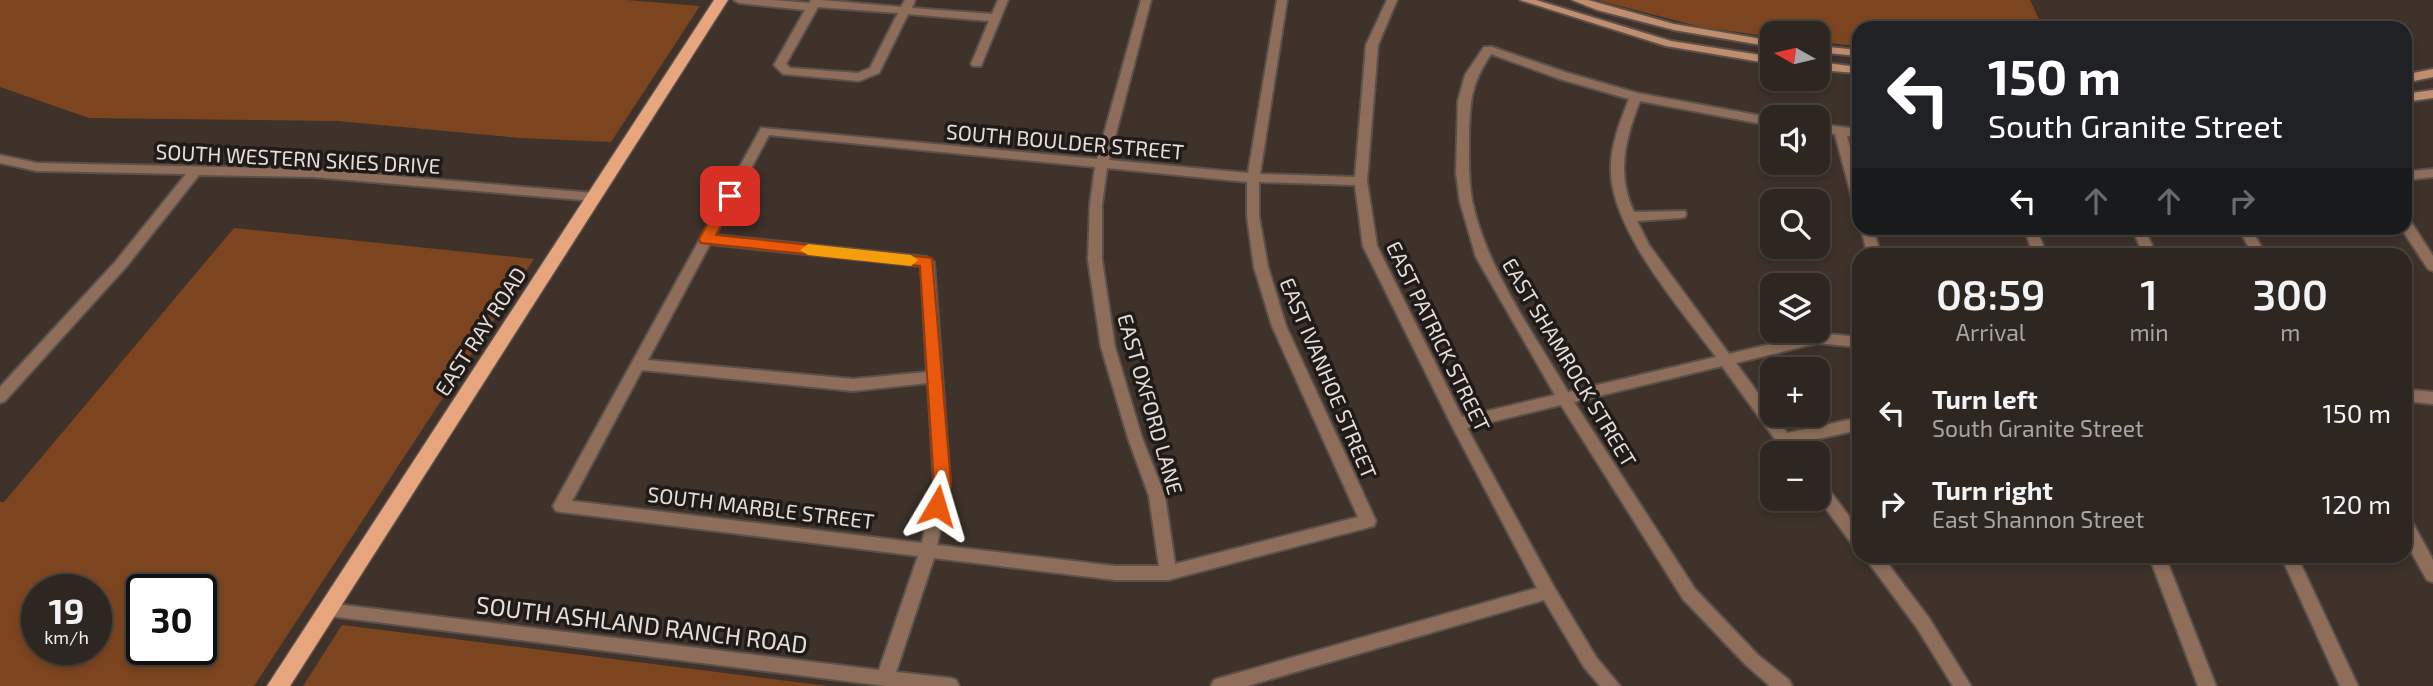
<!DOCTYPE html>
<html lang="en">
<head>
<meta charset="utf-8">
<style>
	:root { --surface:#2e2620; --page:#362e29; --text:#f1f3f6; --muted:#a7a5a5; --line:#49433e }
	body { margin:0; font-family:"Exo 2",sans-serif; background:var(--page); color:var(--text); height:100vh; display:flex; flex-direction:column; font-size:26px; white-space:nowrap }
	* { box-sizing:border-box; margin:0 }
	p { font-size:23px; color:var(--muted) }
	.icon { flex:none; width:38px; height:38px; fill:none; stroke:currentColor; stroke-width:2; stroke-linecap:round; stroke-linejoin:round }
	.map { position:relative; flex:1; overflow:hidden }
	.sheet { position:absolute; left:1852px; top:248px; width:560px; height:315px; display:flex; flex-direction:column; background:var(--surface); border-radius:21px; box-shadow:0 4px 10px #0003,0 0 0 2px var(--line) }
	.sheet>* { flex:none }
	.hud { position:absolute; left:1852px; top:21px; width:560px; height:214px; border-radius:21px; box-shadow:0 4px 10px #0003,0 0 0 2px var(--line); background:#202124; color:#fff; overflow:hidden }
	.needle { width:46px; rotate:278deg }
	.fabs { position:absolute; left:1760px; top:21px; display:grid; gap:14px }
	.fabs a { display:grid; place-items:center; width:70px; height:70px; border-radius:14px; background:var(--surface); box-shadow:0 4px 10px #0003,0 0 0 2px var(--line); font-size:35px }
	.speed { position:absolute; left:21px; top:574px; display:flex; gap:14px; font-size:35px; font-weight:700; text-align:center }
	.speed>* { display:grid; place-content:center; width:91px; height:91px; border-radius:50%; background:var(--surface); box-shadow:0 4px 10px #0003,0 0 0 2px var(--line); line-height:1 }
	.speed small { font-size:18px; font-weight:400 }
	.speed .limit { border:4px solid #111; border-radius:10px; background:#fff; color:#111 }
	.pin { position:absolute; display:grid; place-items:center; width:60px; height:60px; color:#fff; margin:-30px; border-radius:14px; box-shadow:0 4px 10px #0006 }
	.me { position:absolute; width:77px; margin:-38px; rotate:7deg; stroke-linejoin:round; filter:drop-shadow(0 0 5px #0008) }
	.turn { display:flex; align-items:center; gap:24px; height:147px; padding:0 21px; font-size:32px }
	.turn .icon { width:91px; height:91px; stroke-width:2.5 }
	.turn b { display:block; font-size:49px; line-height:60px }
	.lanes { display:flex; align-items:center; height:66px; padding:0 21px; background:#0003; justify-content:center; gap:35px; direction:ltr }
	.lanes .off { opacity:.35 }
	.eta { display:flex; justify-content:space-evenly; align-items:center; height:119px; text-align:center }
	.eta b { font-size:42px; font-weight:600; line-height:49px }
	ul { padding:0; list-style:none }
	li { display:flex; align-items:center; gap:21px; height:91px; padding:0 21px }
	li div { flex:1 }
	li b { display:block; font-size:26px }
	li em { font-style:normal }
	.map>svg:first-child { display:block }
	.green { fill:#7c4520; fill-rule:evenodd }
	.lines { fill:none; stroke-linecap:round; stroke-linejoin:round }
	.minor-casing { stroke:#5c514a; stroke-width:4 }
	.secondary-casing { stroke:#5c514a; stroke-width:4 }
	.primary-casing { stroke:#5c514a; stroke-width:3 }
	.minor { fill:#8e6e5b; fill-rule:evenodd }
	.secondary { fill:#c08e6f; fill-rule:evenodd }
	.primary { fill:#e7a57e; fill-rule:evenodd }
	.route { fill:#ea580c; stroke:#983908; stroke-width:2 }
	.slow { fill:#f59e0b }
	.labels { text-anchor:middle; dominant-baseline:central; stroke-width:7; stroke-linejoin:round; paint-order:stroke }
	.street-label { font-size:21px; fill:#e5ddd9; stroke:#201b18 }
	.near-street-label { font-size:24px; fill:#e5ddd9; stroke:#201b18 }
</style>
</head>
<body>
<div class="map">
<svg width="2433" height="686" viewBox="0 0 2433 686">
	<rect width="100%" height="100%" fill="#3e322b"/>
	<!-- green -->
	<path class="green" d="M 0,0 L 627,0 L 700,6 L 611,142 L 520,138 L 337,121 L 89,118 L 0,87 Z
		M 1597,0 L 2030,0 L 2043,28 L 1858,28 L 1858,46 L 1818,42 L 1818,33 L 1773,33 L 1773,37 L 1701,27 Z
		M 234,228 L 534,259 L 254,686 L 0,686 L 0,502 L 4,502 ZM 37,590 L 96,590 L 96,649 L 37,649 ZM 142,590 L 201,590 L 201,649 L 142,649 Z
		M 342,625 L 828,686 L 303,686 Z"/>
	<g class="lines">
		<defs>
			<path id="minor" d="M 734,0 L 773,0 L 809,3 L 811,0 L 821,0 L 901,7 L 905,0 L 915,0 L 912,8 L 992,14 L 998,0 L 1008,0 L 981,66 L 973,66 L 971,64 L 989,21 L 908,14 L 879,73 L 859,81 L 783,74 L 774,65 L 805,10 L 739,3 ZM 818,7 L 898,13 L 870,68 L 858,73 L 790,68 L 786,64 Z
				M 1141,0 L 1151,0 L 1109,160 L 1248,173 L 1277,0 L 1287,0 L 1260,174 L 1355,177 L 1366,45 L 1387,0 L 1397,0 L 1378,45 L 1367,181 L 1377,246 L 1462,417 L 1555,395 L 1476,257 L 1460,202 L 1456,173 L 1458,101 L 1465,75 L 1484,47 L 1492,47 L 1568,73 L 1637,93 L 1773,118 L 1773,126 L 1640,101 C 1625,139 1616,174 1634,212 L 1685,211 L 1686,214 L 1685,217 L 1680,218 L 1637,221 L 1649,245 L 1729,354 L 1817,333 L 1858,337 L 1858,347 L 1817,343 L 1736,363 L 1787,433 L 1858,418 L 1858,430 L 1795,444 L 1800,453 L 1785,453 L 1722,366 L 1574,402 L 1695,589 L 1758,655 L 1789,680 L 1792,686 L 1770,686 L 1746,665 L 1683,599 L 1561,405 L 1467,428 L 1554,587 L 1596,657 L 1620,686 L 1600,686 L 1584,667 L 1544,600 L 1247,686 L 1211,686 L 1214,680 L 1220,678 L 1537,588 L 1451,424 L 1363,246 L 1355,185 L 1259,182 L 1259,216 L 1268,267 L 1286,326 L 1376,521 L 1374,526 L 1168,580 L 1115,580 L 934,558 L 896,672 L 950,678 L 956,680 L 959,686 L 886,686 L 321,615 L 319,610 L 321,605 L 327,603 L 879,670 L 918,556 L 561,512 L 556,511 L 553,506 L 761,128 L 1097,159 ZM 1491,54 L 1560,79 L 1629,99 C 1620,122 1610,146 1611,172 C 1613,232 1680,308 1716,357 L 1568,392 C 1534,334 1485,266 1472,200 C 1468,178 1469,157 1469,135 C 1470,100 1471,84 1491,54 ZM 769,135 L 1095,167 L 1090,204 L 1088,260 L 1101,347 L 1128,438 L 1149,496 L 1159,566 L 1115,566 L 937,545 L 950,484 L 934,262 L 927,257 L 715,235 ZM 1107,168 L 1247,182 L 1247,216 L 1254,267 L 1272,326 L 1358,517 L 1175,564 L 1165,496 L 1142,438 L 1115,347 L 1102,260 L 1102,204 ZM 710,244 L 921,266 L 927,372 L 853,379 L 648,360 ZM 642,370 L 853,391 L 928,383 L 934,484 L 922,543 L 572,501 Z
				M 1818,124 L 1858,129 L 1858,137 L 1847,136 L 1858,177 L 1858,202 L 1852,198 L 1835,134 L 1818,132 Z
				M 0,155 L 37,163 L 313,169 L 594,193 L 600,197 L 594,201 L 313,177 L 199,175 L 126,267 L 5,401 L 0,403 L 0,387 L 116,261 L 186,174 L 37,171 L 0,163 Z
				M 2433,169 L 2433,177 L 2404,180 L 2404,172 Z
				M 2404,218 L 2409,219 L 2433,256 L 2433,271 L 2428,269 L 2401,228 L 2404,228 Z
				M 1861,228 L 1873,228 L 1881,256 L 1868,256 Z
				M 2024,228 L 2036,228 L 2047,256 L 2034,256 Z
				M 2132,228 L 2144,228 L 2157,256 L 2144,256 Z
				M 2239,228 L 2251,228 L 2266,256 L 2253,256 Z
				M 2404,389 L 2433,392 L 2433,404 L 2404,401 Z
				M 1818,480 L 1823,482 L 1858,528 L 1858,546 L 1852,544 L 1818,498 Z
				M 2404,517 L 2410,518 L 2433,560 L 2433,582 L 2427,580 L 2404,539 Z
				M 1864,556 L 1882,556 L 1929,618 L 1971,686 L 1953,686 L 1917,628 Z
				M 2149,556 L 2165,556 L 2216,686 L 2198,686 Z
				M 2281,556 L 2297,556 L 2358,686 L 2340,686 Z"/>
			<path id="secondary" d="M 1520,0 L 1536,0 L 1671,41 L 1773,57 L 1773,64 L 1666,46 Z
				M 1572,0 L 1588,0 L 1674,24 L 1773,41 L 1773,47 L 1674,30 L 1597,10 Z
				M 1818,46 L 1858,50 L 1858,56 L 1818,52 Z
				M 1818,62 L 1858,67 L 1858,73 L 1818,70 Z
				M 2433,69 L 2433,77 L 2404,83 L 2404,75 Z
				M 2433,90 L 2433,98 L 2404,102 L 2404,94 Z"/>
			<path id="primary" d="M 714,0 L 728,0 L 290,686 L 267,686 Z"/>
		</defs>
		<!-- minor casing -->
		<use href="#minor" class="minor-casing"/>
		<!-- secondary casing -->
		<use href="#secondary" class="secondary-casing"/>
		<!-- primary casing -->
		<use href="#primary" class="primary-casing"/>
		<!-- minor -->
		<use href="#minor" class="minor"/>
		<!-- secondary -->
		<use href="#secondary" class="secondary"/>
		<!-- primary -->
		<use href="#primary" class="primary"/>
	</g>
	<!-- route -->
	<path class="route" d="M 730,191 L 737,196 L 716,235 L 932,258 L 951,484 L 944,511 L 937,513 L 931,511 L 928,506 L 934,484 L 920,266 L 701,243 L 699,239 L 725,193 Z"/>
	<!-- slow -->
	<path class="slow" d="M 808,244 L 911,255 L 918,260 L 911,266 L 808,255 L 800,250 Z"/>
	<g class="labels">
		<!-- street labels -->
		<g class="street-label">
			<text transform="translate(1065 141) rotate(5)">SOUTH BOULDER STREET</text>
			<text transform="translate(298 158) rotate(3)">SOUTH WESTERN SKIES DRIVE</text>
			<text transform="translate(480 331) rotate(-57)">EAST RAY ROAD</text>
			<text transform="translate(1439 336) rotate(64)">EAST PATRICK STREET</text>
			<text transform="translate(1570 362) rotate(59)">EAST SHAMROCK STREET</text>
			<text transform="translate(1329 378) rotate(67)">EAST IVANHOE STREET</text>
			<text transform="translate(1151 404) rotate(74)">EAST OXFORD LANE</text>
			<text transform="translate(761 507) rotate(7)">SOUTH MARBLE STREET</text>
		</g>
		<!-- near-street labels -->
		<g class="near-street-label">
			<text transform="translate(642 624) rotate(7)">SOUTH ASHLAND RANCH ROAD</text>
		</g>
	</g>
</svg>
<div class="fabs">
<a><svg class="needle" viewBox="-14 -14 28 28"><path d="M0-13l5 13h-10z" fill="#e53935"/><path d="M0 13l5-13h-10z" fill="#a7a5a5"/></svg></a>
<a><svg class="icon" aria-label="sound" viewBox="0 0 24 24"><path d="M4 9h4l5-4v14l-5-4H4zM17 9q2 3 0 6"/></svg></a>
<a><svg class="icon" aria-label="search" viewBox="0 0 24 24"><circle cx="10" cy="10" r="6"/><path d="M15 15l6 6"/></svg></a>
<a><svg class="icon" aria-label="layers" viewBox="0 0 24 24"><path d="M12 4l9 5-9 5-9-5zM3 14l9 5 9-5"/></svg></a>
<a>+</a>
<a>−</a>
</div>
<div class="speed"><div>19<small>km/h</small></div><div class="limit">30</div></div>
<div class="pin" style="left:730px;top:196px;background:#d93025"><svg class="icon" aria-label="arrive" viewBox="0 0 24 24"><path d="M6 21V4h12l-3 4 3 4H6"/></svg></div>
<svg class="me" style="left:937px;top:506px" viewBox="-20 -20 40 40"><path d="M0-17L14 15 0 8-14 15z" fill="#ea580c" stroke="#fff" stroke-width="4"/></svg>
<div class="hud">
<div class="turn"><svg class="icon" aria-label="left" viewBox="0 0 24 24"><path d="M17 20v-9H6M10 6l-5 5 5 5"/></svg><div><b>150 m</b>South Granite Street</div></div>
<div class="lanes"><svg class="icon" aria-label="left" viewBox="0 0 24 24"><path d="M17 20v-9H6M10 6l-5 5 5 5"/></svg><svg class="icon off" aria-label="ahead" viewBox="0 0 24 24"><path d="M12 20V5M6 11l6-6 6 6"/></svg><svg class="icon off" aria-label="ahead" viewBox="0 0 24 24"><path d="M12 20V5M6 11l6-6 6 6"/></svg><svg class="icon off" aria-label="right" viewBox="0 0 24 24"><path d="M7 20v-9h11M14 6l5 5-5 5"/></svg></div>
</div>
<section class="sheet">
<div class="eta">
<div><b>08:59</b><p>Arrival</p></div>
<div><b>1</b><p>min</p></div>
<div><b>300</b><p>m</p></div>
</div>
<ul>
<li><svg class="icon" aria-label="left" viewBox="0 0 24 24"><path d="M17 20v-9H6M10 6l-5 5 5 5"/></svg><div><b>Turn left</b><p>South Granite Street</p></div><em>150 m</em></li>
<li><svg class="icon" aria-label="right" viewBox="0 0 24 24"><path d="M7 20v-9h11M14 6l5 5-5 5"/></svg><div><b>Turn right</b><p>East Shannon Street</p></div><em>120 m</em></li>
</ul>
</section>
</div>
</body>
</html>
